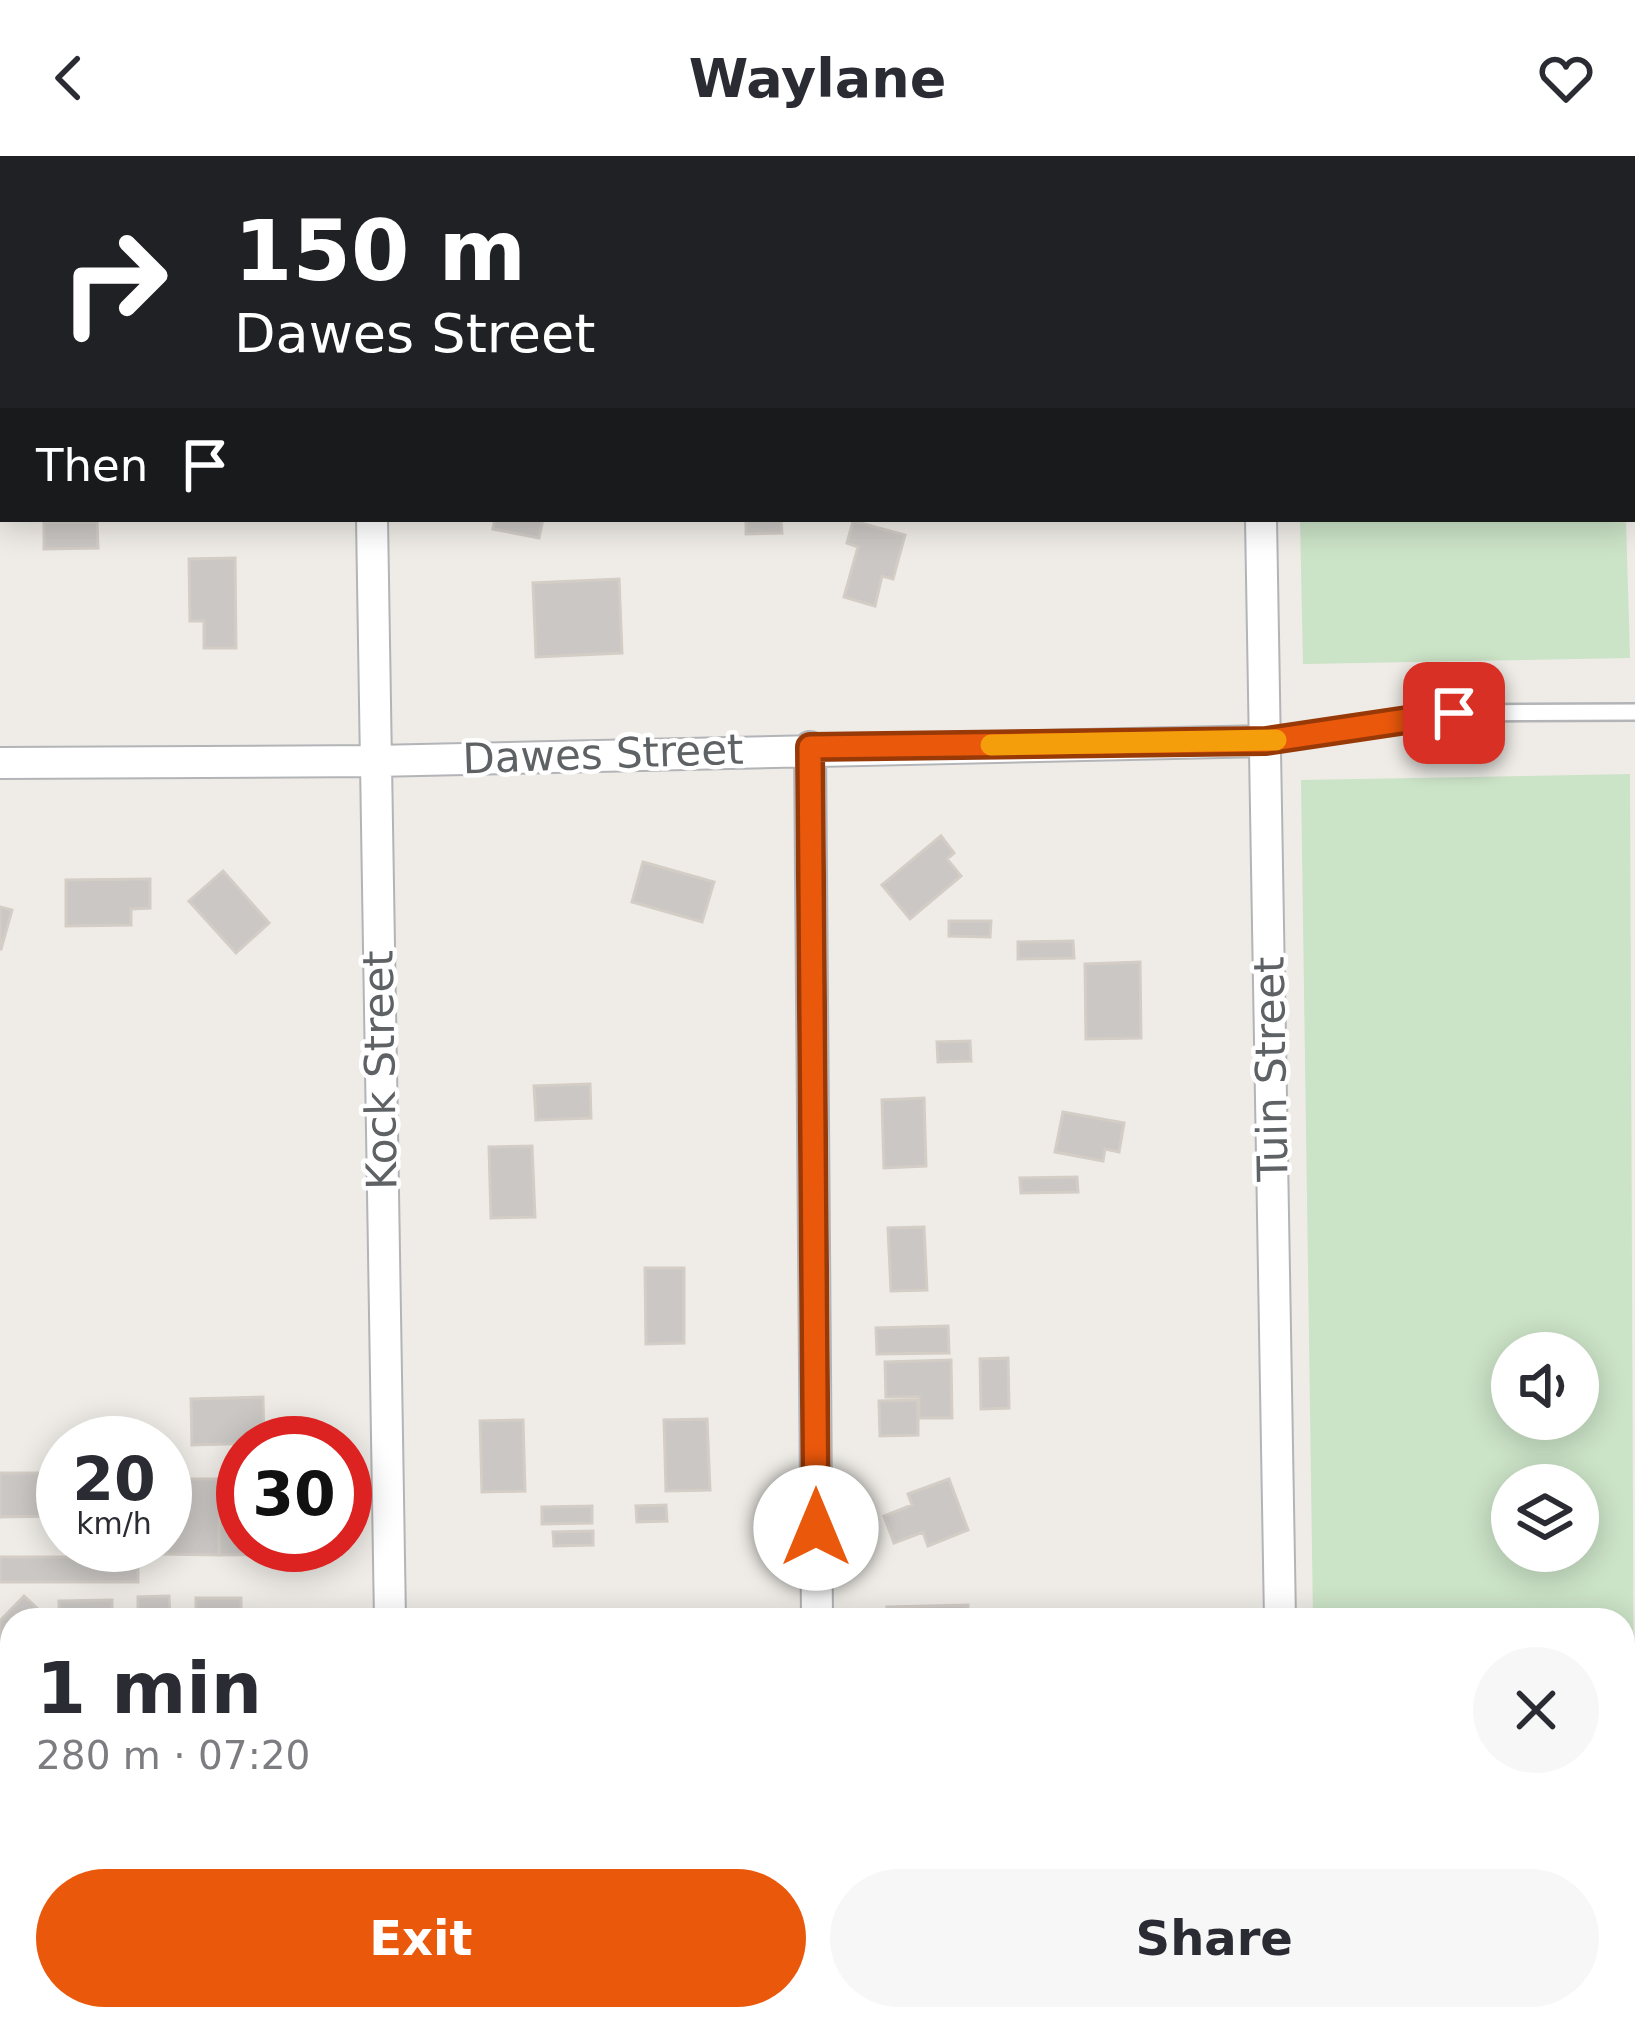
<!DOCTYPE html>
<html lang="en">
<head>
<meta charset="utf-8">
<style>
	:root { --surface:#fff; --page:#f7f7f7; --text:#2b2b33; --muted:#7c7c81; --accent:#ea580c }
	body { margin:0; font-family:"DejaVu Sans",sans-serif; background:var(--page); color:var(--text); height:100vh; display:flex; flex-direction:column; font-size:45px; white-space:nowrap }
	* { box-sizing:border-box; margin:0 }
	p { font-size:39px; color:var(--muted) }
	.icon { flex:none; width:66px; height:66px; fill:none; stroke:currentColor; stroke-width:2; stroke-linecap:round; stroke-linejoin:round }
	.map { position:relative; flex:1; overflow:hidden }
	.sheet { position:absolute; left:0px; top:1452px; width:1635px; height:423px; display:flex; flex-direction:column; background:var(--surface); border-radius:36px 36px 0 0; box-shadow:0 6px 30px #0003 }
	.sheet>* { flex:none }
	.hud { position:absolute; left:0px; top:0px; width:1635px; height:366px; box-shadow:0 6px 30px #0003; background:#202124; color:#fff; overflow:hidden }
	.fabs { position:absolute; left:1491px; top:1176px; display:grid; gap:24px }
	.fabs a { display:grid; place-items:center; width:108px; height:108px; border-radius:50%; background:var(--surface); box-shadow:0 6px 30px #0003; font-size:60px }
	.speed { position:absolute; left:36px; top:1260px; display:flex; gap:24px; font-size:60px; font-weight:700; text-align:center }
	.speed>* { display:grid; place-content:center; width:156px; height:156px; border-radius:50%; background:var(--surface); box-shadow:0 6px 30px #0003; line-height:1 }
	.speed small { font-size:30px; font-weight:400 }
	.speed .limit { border:18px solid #d22; background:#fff; color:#111 }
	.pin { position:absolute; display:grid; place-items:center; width:102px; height:102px; color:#fff; margin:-51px; border-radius:24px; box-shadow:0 6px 18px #0006 }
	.me { position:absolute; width:132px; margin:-66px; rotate:0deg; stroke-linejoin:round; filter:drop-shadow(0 0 9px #0008) }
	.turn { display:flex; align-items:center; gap:42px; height:252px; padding:0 36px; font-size:54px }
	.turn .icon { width:156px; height:156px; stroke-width:2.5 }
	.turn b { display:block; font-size:84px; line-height:102px }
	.then { display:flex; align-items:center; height:114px; padding:0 36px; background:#0003; gap:24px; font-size:45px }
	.round { display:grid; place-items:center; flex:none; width:126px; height:126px; border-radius:63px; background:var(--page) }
	.overview { display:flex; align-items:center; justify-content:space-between; height:204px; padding:0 36px }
	h1 { font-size:72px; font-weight:700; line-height:90px }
	.cta { display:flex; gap:24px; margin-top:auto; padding:24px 36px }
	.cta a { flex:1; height:138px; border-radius:72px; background:var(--accent); color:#fff; font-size:48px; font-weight:700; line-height:138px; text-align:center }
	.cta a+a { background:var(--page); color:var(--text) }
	header { display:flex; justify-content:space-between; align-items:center; height:156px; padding:0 36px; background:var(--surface); font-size:54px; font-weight:700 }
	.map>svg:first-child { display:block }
	.green { fill:#cbe3c7; fill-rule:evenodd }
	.building { fill:#cac7c4; stroke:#d3cdc6; stroke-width:3 }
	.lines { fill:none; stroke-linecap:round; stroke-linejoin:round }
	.service-casing { stroke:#b2b4b7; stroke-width:20 }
	.minor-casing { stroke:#b2b4b7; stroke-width:34 }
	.service { stroke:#fff; stroke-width:15 }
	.minor { stroke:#fff; stroke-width:30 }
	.route-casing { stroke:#983908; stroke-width:30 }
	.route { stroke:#ea580c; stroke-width:21 }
	.slow { stroke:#f59e0b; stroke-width:21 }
	.labels { text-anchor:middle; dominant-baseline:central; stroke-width:9; stroke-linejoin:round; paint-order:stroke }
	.street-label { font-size:42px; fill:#5f6265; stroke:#fff }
</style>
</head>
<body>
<header><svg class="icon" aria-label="back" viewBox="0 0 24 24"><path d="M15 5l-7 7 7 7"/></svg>Waylane<svg class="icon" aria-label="heart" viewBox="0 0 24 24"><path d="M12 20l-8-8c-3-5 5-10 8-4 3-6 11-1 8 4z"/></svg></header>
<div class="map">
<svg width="1635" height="1873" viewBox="0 0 1635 1873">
	<rect width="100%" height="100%" fill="#efece7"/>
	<!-- green -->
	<path class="green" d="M 1294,0 L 1617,0 L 1617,3 L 1294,3 Z
		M 1300,363 L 1626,363 L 1630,502 L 1303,508 Z
		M 1630,618 L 1635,1873 L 1623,1863 L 1623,1464 L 1313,1464 L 1301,624 ZM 1512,1197 L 1578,1197 L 1578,1263 L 1512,1263 ZM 1512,1329 L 1578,1329 L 1578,1395 L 1512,1395 Z"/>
	<!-- building -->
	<path class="building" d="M 495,363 L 543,363 L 539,382 L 493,373 Z
		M 746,363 L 781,363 L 782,377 L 746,378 Z
		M 853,365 L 905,379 L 893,423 L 882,420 L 875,450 L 844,441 L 858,391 L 847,387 Z
		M 44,366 L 97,366 L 98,392 L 44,393 Z
		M 235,402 L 236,492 L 204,492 L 204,465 L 190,465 L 189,403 Z
		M 619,423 L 622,497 L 536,501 L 533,427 Z
		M 941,680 L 954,697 L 947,703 L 961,720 L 910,763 L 882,729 Z
		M 643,706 L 714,726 L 702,766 L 632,746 Z
		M 223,715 L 269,767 L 236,797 L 189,745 Z
		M 150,723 L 150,752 L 131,753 L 131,769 L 66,770 L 66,724 Z
		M 0,751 L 12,754 L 1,793 L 0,793 Z
		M 949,765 L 991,765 L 990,781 L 949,780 Z
		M 1073,785 L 1074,802 L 1018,803 L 1018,786 Z
		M 1140,806 L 1141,882 L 1086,883 L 1085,808 Z
		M 970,885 L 971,905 L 938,906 L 937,886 Z
		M 590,928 L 591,962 L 536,964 L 534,930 Z
		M 924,942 L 926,1010 L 884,1012 L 882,944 Z
		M 1063,956 L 1124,967 L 1119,996 L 1105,993 L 1103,1005 L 1055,996 Z
		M 532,990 L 535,1061 L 491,1062 L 489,991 Z
		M 1077,1021 L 1078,1036 L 1021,1037 L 1020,1022 Z
		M 924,1071 L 927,1134 L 891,1135 L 888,1072 Z
		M 645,1112 L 684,1112 L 684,1187 L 646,1188 Z
		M 948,1170 L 949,1197 L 877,1198 L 876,1172 Z
		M 1008,1202 L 1009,1252 L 981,1253 L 980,1203 Z
		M 951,1204 L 952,1262 L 919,1262 L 919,1241 L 886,1241 L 885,1206 Z
		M 263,1241 L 264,1287 L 192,1289 L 191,1243 Z
		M 918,1244 L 918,1279 L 880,1280 L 879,1245 Z
		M 707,1263 L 710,1334 L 666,1335 L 664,1264 Z
		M 523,1264 L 525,1335 L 482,1336 L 480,1265 Z
		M 0,1317 L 57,1317 L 57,1360 L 0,1361 Z
		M 165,1323 L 219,1323 L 219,1399 L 160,1398 L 160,1389 L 165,1389 Z
		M 219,1323 L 243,1323 L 243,1389 L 301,1389 L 301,1398 L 219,1399 Z
		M 949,1323 L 968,1374 L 928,1390 L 923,1376 L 894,1387 L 884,1360 L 912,1349 L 908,1338 Z
		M 666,1349 L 667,1365 L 637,1366 L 636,1350 Z
		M 592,1350 L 592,1367 L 542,1368 L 542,1351 Z
		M 593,1375 L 593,1389 L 554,1390 L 553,1376 Z
		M 0,1401 L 138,1401 L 138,1426 L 0,1426 Z
		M 24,1440 L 50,1464 L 12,1464 L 12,1493 L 0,1481 L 0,1465 Z
		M 169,1440 L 170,1464 L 138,1464 L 138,1441 Z
		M 196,1442 L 241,1442 L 241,1464 L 196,1464 Z
		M 112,1444 L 112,1464 L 59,1464 L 59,1445 Z
		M 968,1449 L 968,1464 L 888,1464 L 887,1451 Z
		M 0,1521 L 12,1531 L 12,1562 L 0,1557 Z
		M 12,1579 L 12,1624 L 0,1624 L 0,1580 Z
		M 1,1663 L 1,1703 L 12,1703 L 12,1757 L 2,1757 L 0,1770 Z"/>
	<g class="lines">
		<defs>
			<path id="service" d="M 1266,585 L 1454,557 L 1635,556"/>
			<path id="minor" d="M 367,0 L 367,3
				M 1255,0 L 1255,3
				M 372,363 L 390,1464
				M 1261,363 L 1280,1464
				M 810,591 L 817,1464
				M 0,607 L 375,605 L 1266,585
				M 1623,1825 L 1635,1830
				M 396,1863 L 396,1873
				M 773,1873 L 1635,1864"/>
		</defs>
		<!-- service casing -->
		<use href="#service" class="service-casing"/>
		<!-- minor casing -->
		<use href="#minor" class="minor-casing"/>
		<!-- service -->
		<use href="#service" class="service"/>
		<!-- minor -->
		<use href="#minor" class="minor"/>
	</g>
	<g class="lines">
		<defs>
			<path id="route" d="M 816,1372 L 810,591 L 1266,585 L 1454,557"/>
		</defs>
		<!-- route casing -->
		<use href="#route" class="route-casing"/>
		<!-- route -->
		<use href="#route" class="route"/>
		<!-- slow -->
		<path class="slow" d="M 991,589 L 1276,584"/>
	</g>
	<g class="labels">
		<!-- street labels -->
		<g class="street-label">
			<text transform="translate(603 598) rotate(-2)">Dawes Street</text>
			<text transform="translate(1271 913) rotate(-91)">Tuin Street</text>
			<text transform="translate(380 914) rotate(-91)">Kock Street</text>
		</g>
	</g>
</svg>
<div class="fabs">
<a><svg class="icon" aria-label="sound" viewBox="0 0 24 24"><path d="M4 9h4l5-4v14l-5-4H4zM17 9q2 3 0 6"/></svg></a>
<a><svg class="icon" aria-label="layers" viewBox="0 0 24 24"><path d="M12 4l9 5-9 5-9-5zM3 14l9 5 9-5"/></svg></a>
</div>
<div class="speed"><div>20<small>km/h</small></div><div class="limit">30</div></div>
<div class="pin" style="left:1454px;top:557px;background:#d93025"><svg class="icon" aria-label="arrive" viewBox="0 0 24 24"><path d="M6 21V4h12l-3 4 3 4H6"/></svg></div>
<svg class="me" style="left:816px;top:1372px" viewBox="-20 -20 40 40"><circle r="19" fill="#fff"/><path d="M0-13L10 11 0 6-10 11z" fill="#ea580c"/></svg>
<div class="hud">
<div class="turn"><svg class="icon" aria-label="right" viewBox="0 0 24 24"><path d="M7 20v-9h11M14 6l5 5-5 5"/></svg><div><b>150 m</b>Dawes Street</div></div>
<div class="then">Then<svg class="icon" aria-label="arrive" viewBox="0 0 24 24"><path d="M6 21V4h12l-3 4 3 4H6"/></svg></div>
</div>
<section class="sheet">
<div class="overview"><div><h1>1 min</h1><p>280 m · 07:20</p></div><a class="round"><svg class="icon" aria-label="close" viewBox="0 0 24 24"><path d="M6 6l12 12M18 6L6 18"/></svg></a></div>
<div class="cta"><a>Exit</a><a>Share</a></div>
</section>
</div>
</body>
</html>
